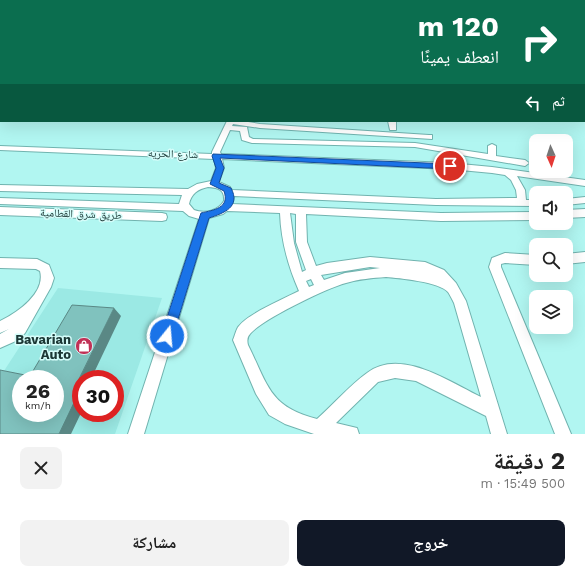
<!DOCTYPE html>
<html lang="ar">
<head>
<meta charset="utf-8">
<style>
	:root { --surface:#fff; --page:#f2f2f2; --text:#222; --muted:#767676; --accent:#111827 }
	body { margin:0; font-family:"Work Sans","Noto Naskh Arabic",sans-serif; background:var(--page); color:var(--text); direction:rtl; height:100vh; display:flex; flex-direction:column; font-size:15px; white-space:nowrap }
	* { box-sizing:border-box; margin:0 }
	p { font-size:13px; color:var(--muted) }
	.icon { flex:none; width:22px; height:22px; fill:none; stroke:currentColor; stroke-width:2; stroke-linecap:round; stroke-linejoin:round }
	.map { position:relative; height:434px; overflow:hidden; direction:ltr }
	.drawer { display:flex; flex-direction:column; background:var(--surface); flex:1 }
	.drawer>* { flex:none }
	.guide { position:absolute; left:0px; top:0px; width:585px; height:122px; box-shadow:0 4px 16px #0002; direction:rtl; background:#0b6e4f; color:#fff; overflow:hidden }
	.needle { width:26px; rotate:177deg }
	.buttons { position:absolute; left:529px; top:134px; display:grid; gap:8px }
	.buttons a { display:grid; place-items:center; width:44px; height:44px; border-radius:8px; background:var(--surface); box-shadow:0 4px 16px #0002; font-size:20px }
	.speed { position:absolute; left:12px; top:370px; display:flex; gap:8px; font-size:20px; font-weight:700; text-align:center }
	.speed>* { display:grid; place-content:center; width:52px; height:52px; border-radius:50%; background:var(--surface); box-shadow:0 4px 16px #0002; line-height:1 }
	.speed small { font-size:10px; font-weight:400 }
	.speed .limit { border:6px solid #d22; background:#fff; color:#111 }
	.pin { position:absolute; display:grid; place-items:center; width:34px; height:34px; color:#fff; margin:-17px; border:2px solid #fff; border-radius:50%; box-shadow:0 1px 4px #0007 }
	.me { position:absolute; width:44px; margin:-22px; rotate:17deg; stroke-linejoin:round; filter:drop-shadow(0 0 3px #0008) }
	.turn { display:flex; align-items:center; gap:14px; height:84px; padding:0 20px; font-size:18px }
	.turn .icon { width:52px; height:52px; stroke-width:2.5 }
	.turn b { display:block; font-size:28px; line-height:34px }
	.then { display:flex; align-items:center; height:38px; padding:0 20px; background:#0003; gap:8px; font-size:15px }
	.round { display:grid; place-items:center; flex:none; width:42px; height:42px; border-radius:8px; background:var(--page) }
	.overview { display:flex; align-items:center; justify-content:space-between; height:68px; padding:0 20px }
	h1 { font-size:24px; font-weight:700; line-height:30px }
	.action { display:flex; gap:8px; margin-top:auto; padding:8px 20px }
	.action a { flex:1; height:46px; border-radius:8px; background:var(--accent); color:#fff; font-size:16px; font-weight:700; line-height:46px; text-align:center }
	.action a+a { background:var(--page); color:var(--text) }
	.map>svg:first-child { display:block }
	.built { fill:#9be9e4; fill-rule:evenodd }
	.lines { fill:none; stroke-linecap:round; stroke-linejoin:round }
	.minor-casing { stroke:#71b3af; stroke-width:2 }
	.minor { fill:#fff; fill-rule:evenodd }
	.shaded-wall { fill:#5a8885 }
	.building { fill:#80c2be; stroke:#5a8885; fill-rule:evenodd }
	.route { fill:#1a73e8; stroke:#114b97 }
	.labels { text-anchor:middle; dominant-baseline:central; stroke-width:3; stroke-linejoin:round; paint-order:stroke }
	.street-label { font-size:11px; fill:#1b3735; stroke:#d5fdfa }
	.near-poi-label { font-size:13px; font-weight:bold; fill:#1b3735; stroke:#d5fdfa; text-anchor:end }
</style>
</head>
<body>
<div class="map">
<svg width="585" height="434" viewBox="0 0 585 434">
	<rect width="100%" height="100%" fill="#b1f6f1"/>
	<!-- built -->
	<path class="built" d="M 58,288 L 162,298 L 115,434 L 0,434 L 0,377 ZM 21,379 L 55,379 L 55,413 L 21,413 ZM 81,379 L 115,379 L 115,413 L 81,413 Z"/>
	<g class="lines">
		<defs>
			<path id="minor" d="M 227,121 L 242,121 L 260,124 L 429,135 L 432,135 L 432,139 L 260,128 L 233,124 L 232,126 L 247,127 L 249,137 L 253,139 L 415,143 L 488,154 L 488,146 L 492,144 L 496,146 L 496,156 L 525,160 L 529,163 L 525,166 L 415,147 L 252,143 L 242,140 L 240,131 L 230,130 L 220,152 L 221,154 L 450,163 L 492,167 L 585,180 L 585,186 L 517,176 L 525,190 L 526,200 L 536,200 L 536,206 L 436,205 L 234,196 L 232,204 L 441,213 L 536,212 L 536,220 L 441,221 L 306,214 L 307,242 L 316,266 L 327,263 L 370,257 L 425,262 L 444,270 L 456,283 L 466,301 L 507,434 L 491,434 L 486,416 L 416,381 L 395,378 L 378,382 L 336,423 L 357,428 L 359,434 L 314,434 L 285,424 L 269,415 L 256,394 L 233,340 C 235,336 236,329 239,326 C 248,314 285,298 299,291 C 288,266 281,241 280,213 L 227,211 L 223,214 L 209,218 L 144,434 L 128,434 L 199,219 L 189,216 L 183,211 L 0,204 L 0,198 L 179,204 L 182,195 L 0,191 L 0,185 L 188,189 L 197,184 L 211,181 L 216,168 L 214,159 L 0,150 L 0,146 L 212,154 L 212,152 ZM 222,159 L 450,169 L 492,173 L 505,175 L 511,180 L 516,190 L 517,198 L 436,199 L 232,190 L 230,187 L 219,182 L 224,168 ZM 208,187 C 218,188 225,189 224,201 C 218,211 205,214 194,210 L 189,204 C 191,194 198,189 208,187 ZM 290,213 L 296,214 L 296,242 L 306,270 L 302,272 L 294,243 ZM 370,267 L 380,268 L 345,273 L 324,280 L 321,275 ZM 386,277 C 399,278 439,282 448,292 C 450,295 452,299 454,303 L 481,397 C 450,382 400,347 367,373 C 349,386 334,404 317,419 C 269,407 268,385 248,345 C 247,341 247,337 250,334 C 261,320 327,288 346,283 C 359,279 372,278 386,277 ZM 311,279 L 314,285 L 309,287 L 306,281 Z
				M 388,121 L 396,121 L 396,130 L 390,130 Z
				M 585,197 L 585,203 L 566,205 L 566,199 Z
				M 0,207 L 162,213 L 166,214 L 167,217 L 166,220 L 162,221 L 0,215 Z
				M 585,209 L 585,217 L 566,218 L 566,210 Z
				M 585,252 L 585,262 L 566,264 L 566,254 Z
				M 505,253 L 536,255 L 536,265 L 505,263 L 501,264 L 501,267 L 571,434 L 555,434 L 489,267 L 492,258 Z
				M 0,258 L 37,259 L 49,265 L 54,278 L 51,287 L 25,333 L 18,340 L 0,348 L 0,334 L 9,329 L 0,333 L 0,321 C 17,313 46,293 40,271 L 36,269 L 0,268 Z"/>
		</defs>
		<!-- minor casing -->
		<use href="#minor" class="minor-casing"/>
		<!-- minor -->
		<use href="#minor" class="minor"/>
	</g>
	<!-- shaded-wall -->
	<path class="shaded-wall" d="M 114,308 L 121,316 L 91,379 L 81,379 L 81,413 L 71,434 L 59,434 L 76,385 Z"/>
	<!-- building -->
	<path class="building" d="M 72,305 L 114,308 L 76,385 L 81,386 L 81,388 L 59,434 L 0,434 L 0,370 L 30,376 ZM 21,379 L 55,379 L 55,413 L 21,413 Z"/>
	<!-- sky -->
	<linearGradient id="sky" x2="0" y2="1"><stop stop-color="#83b7eb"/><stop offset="0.53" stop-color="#dcfbf9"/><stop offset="1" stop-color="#dcfbf9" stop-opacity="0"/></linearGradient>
	<rect width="585" height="128" fill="url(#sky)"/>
	<!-- route -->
	<path class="route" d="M 213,154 L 450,164 L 454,166 L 450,169 L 220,158 L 224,168 L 219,183 L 231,188 C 241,207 224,213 209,218 L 173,336 L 171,340 L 167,342 L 163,340 L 161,336 L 200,216 L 201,213 C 214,210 230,208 224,191 L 210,184 L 216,168 L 212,156 Z"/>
	<!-- icons -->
	<defs>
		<symbol id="shop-disc" viewBox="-11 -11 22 22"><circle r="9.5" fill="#c13156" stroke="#d5fdfa"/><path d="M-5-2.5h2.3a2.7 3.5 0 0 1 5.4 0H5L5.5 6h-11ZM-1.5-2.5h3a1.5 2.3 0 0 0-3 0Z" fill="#fff"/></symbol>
	</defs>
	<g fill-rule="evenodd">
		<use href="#shop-disc" x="74" y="336" width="20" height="20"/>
	</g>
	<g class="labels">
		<!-- street labels -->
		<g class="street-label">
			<text transform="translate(173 154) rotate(2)">شارع الحريه</text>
			<text transform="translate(81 214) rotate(2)">طريق شرق القطامية</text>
		</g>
		<!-- near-poi labels -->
		<g class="near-poi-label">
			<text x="71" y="339">Bavarian<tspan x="71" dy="15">Auto</tspan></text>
		</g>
	</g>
</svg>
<div class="buttons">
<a><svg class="needle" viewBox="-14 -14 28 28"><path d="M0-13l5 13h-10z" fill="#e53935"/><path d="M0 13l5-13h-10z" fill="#767676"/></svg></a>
<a><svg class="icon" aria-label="sound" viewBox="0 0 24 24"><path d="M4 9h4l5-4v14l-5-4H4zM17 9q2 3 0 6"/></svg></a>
<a><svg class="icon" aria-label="search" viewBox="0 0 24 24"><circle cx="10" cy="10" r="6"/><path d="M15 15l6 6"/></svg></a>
<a><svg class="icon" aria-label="layers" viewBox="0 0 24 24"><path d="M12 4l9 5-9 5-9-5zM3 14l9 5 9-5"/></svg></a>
</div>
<div class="speed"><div>26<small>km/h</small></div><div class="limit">30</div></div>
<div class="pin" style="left:450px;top:166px;background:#d93025"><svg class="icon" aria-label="arrive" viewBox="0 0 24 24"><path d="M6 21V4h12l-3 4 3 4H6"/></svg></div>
<svg class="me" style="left:167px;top:336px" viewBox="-20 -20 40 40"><circle r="17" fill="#1a73e8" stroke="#fff" stroke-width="3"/><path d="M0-11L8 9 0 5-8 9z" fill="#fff"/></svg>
<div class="guide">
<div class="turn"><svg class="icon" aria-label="right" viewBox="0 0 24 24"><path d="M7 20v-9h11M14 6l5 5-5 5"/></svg><div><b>120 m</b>انعطف يمينًا</div></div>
<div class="then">ثم<svg class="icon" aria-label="left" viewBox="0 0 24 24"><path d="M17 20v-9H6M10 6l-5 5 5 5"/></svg></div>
</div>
</div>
<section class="drawer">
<div class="overview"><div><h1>2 دقيقة</h1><p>500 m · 15:49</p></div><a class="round"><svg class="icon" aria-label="close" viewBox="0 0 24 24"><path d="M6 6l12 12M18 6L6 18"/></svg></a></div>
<div class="action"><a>خروج</a><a>مشاركة</a></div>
</section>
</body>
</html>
